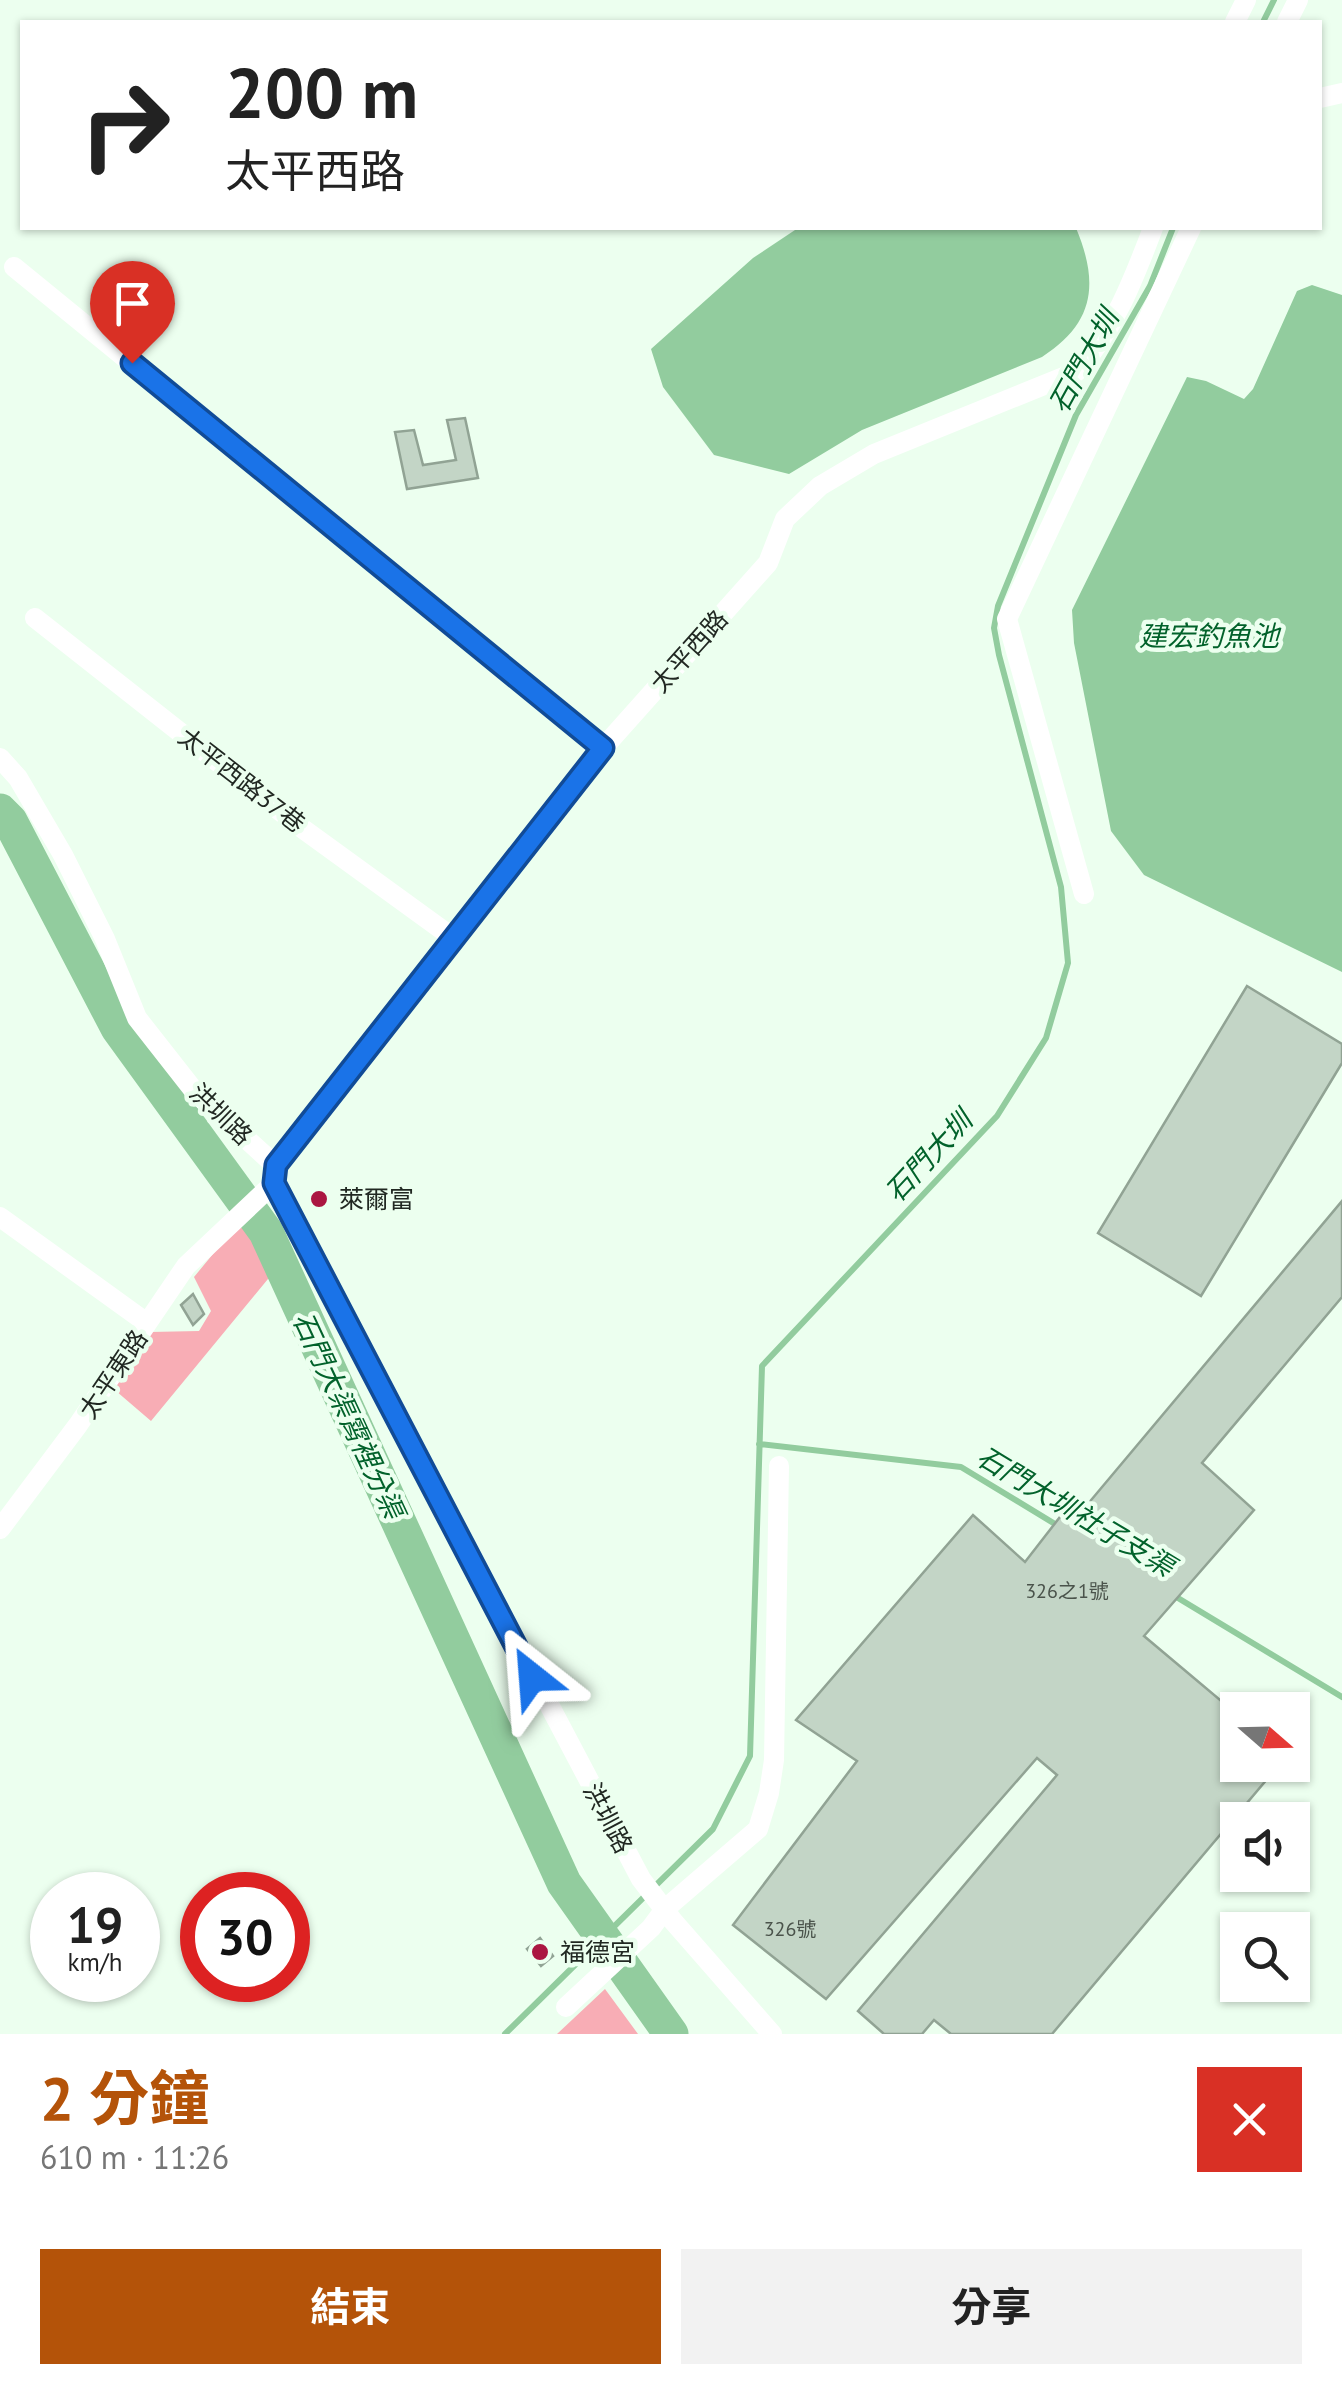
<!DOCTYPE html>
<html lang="zh-TW">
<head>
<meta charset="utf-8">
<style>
	:root { --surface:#fff; --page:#f2f2f2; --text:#222; --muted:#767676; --accent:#b45309 }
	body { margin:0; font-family:"PT Sans","Noto Sans TC",sans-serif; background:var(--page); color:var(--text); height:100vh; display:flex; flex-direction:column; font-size:38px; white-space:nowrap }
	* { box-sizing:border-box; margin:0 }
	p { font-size:32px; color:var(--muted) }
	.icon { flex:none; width:55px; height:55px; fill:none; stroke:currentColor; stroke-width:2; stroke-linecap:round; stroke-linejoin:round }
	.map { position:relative; height:2034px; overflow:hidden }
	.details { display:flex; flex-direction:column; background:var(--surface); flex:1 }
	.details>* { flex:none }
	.banner { position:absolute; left:20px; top:20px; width:1302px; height:210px; border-radius:0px; box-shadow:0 2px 8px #0004; background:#fff; color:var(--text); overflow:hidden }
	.needle { width:65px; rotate:110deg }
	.controls { position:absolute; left:1220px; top:1692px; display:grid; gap:20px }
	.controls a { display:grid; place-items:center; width:90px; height:90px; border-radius:0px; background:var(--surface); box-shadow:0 2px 8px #0004; font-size:50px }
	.speed { position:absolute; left:30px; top:1872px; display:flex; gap:20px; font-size:50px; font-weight:700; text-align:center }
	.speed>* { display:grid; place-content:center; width:130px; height:130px; border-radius:50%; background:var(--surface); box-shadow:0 2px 8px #0004; line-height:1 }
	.speed small { font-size:25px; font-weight:400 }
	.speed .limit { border:15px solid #d22; background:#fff; color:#111 }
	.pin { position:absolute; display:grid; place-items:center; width:85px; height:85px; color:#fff; margin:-102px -42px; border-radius:50% 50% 50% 0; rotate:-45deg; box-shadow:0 0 10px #0007 }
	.pin .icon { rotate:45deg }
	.me { position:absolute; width:110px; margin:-55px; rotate:332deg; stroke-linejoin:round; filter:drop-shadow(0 0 8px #0008) }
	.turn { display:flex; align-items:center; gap:35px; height:210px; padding:0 40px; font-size:45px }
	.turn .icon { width:130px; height:130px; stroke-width:2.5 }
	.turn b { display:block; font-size:70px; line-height:85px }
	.round { display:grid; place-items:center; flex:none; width:105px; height:105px; border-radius:0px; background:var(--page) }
	.headline { display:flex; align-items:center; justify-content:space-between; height:170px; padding:0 40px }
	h1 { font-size:60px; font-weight:700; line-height:75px; color:var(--accent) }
	.primary-button { display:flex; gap:20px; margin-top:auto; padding:20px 40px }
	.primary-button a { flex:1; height:115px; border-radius:0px; background:var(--accent); color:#fff; font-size:40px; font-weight:700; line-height:115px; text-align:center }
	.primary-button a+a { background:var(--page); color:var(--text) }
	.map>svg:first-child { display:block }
	.forest { fill:#f8adb5 }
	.water { fill:#92cc9e }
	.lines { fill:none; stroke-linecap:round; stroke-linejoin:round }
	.stream { stroke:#92cc9e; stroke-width:6 }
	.river { stroke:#92cc9e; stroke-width:35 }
	.building { fill:#c3d5c6; stroke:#91a394; stroke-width:2.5 }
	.minor { stroke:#fff; stroke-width:20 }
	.route-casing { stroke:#114b97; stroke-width:25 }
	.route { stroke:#1a73e8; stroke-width:18 }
	.poi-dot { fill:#ab1641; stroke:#ecffef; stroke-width:4 }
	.labels { text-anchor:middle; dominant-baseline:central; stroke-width:9; stroke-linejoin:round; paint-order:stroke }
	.number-label { font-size:20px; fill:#4a534b }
	.street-label { font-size:25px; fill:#212822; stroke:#ecffef }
	.poi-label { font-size:25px; fill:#212822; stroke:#ecffef; text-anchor:start }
	.water-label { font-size:28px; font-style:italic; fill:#02622b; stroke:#ecffef }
</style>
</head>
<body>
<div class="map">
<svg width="1342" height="2034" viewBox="0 0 1342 2034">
	<rect width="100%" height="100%" fill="#ecffef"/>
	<!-- forest -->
	<path class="forest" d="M 246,1214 L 262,1235 L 277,1268 L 151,1421 L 109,1385 L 150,1332 L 199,1331 L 211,1311 L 194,1277 Z
		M 605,1989 L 638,2034 L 557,2034 Z"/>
	<!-- water -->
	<path class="water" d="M 798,228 L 1076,228 C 1099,283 1095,323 1042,357 L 862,430 L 789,474 L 714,455 L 663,387 L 651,349 L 753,258 Z
		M 1312,285 L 1342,295 L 1342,972 L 1144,875 L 1111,831 L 1074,643 L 1072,610 L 1187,377 L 1206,381 L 1244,399 L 1253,389 L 1297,291 Z"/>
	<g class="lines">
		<!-- stream -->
		<path class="stream" d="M 1263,22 L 1274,0
			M 759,1444 L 961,1467 L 1060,1527
			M 1173,1595 L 1342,1697
			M 505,2034 L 713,1829 L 750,1756 L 762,1366 L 997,1116 L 1046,1038 L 1068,963 L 1061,887 L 999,655 L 994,628 L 998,606 L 1076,415 L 1150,286 L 1173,228"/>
		<!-- river -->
		<path class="river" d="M 0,811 L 10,821 L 118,1028 L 266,1232 L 564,1883 L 671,2034"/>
	</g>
	<!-- building -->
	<path class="building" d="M 465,418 L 478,478 L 407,489 L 395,432 L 414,430 L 423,465 L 456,460 L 447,420 Z
		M 1247,986 L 1342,1044 L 1342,1063 L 1201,1296 L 1098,1233 Z
		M 1342,1201 L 1342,1297 L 1202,1463 L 1254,1510 L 1144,1636 L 1238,1715 L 1238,1765 L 1279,1765 L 1052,2034 L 951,2034 L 934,2020 L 922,2034 L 884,2034 L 858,2011 L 1057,1775 L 1037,1758 L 826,1999 L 733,1925 L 857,1761 L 796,1720 L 973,1515 L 1025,1562 L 1077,1495 L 1087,1505 Z
		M 193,1294 L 204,1314 L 193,1325 L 181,1305 Z
		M 540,1938 L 553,1956 L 541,1966 L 527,1949 Z"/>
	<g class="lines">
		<!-- minor -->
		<path class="minor" d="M 1235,22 L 1246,0
			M 1287,22 L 1298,0
			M 1320,98 L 1342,93
			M 14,267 L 603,748
			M 35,618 L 299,826 L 452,937
			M 0,758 L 18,778 L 63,855 L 105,939 L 137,1018 L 195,1092 L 275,1165 L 274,1183 L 641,1879 L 673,1921 L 772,2034
			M 1084,894 L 1007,619 L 1191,228
			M 275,1165 L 603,748 L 768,563 L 785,519 L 820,486 L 874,454 L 1076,372 C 1114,330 1133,281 1153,228
			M 0,1217 L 147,1323
			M 0,1529 L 78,1425 L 186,1266 L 274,1183
			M 566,2007 L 651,1928 L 665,1909 L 758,1829 L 769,1793 L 774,1760 L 779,1466"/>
	</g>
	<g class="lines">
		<defs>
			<path id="route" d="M 132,363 L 603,748 L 276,1165 L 274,1183 L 532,1677"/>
		</defs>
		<!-- route casing -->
		<use href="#route" class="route-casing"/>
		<!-- route -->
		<use href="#route" class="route"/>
	</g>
	<!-- markers -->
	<g class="poi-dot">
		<circle cx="319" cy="1199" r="10"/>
		<circle cx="540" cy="1952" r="10"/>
	</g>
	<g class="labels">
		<!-- number labels -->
		<g class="number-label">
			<text x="1067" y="1591">326之1號</text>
			<text x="790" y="1929">326號</text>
		</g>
		<!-- street labels -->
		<g class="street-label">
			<text transform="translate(689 651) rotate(-48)">太平西路</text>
			<text transform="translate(242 780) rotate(38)">太平西路37巷</text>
			<text transform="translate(221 1114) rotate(44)">洪圳路</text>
			<text transform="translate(113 1374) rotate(-56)">太平東路</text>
			<text transform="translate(608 1818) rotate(62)">洪圳路</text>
		</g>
		<!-- poi labels -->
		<g class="poi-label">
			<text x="339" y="1199">萊爾富</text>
			<text x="560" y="1952">福德宮</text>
		</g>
		<!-- water labels -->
		<g class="water-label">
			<text transform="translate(1083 361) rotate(-61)">石門大圳</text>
			<text x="1209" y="635">建宏釣魚池</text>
			<text transform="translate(928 1156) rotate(-47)">石門大圳</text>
			<text transform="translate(349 1415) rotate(65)">石門大渠霄裡分渠</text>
			<text transform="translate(1076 1511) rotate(31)">石門大圳社子支渠</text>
		</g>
	</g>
</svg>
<div class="controls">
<a><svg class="needle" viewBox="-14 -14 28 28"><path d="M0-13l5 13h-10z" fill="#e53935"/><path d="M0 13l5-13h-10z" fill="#767676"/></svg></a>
<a><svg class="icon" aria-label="sound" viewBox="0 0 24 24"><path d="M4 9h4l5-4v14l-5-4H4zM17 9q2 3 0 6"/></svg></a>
<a><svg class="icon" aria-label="search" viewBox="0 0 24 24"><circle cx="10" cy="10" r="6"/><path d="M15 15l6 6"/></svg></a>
</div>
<div class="speed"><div>19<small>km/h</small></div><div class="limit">30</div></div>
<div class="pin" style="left:132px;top:363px;background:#d93025"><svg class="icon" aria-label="arrive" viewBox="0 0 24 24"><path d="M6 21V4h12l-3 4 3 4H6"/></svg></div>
<svg class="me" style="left:532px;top:1677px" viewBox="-20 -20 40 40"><path d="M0-17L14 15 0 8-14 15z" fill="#1a73e8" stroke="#fff" stroke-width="4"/></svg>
<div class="banner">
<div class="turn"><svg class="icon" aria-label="right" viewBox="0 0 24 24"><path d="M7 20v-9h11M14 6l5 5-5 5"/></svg><div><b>200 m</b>太平西路</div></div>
</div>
</div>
<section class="details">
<div class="headline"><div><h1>2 分鐘</h1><p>610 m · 11:26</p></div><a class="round" style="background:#d93025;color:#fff"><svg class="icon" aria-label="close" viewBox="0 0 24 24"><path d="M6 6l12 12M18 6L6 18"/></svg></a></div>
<div class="primary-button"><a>結束</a><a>分享</a></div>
</section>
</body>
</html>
